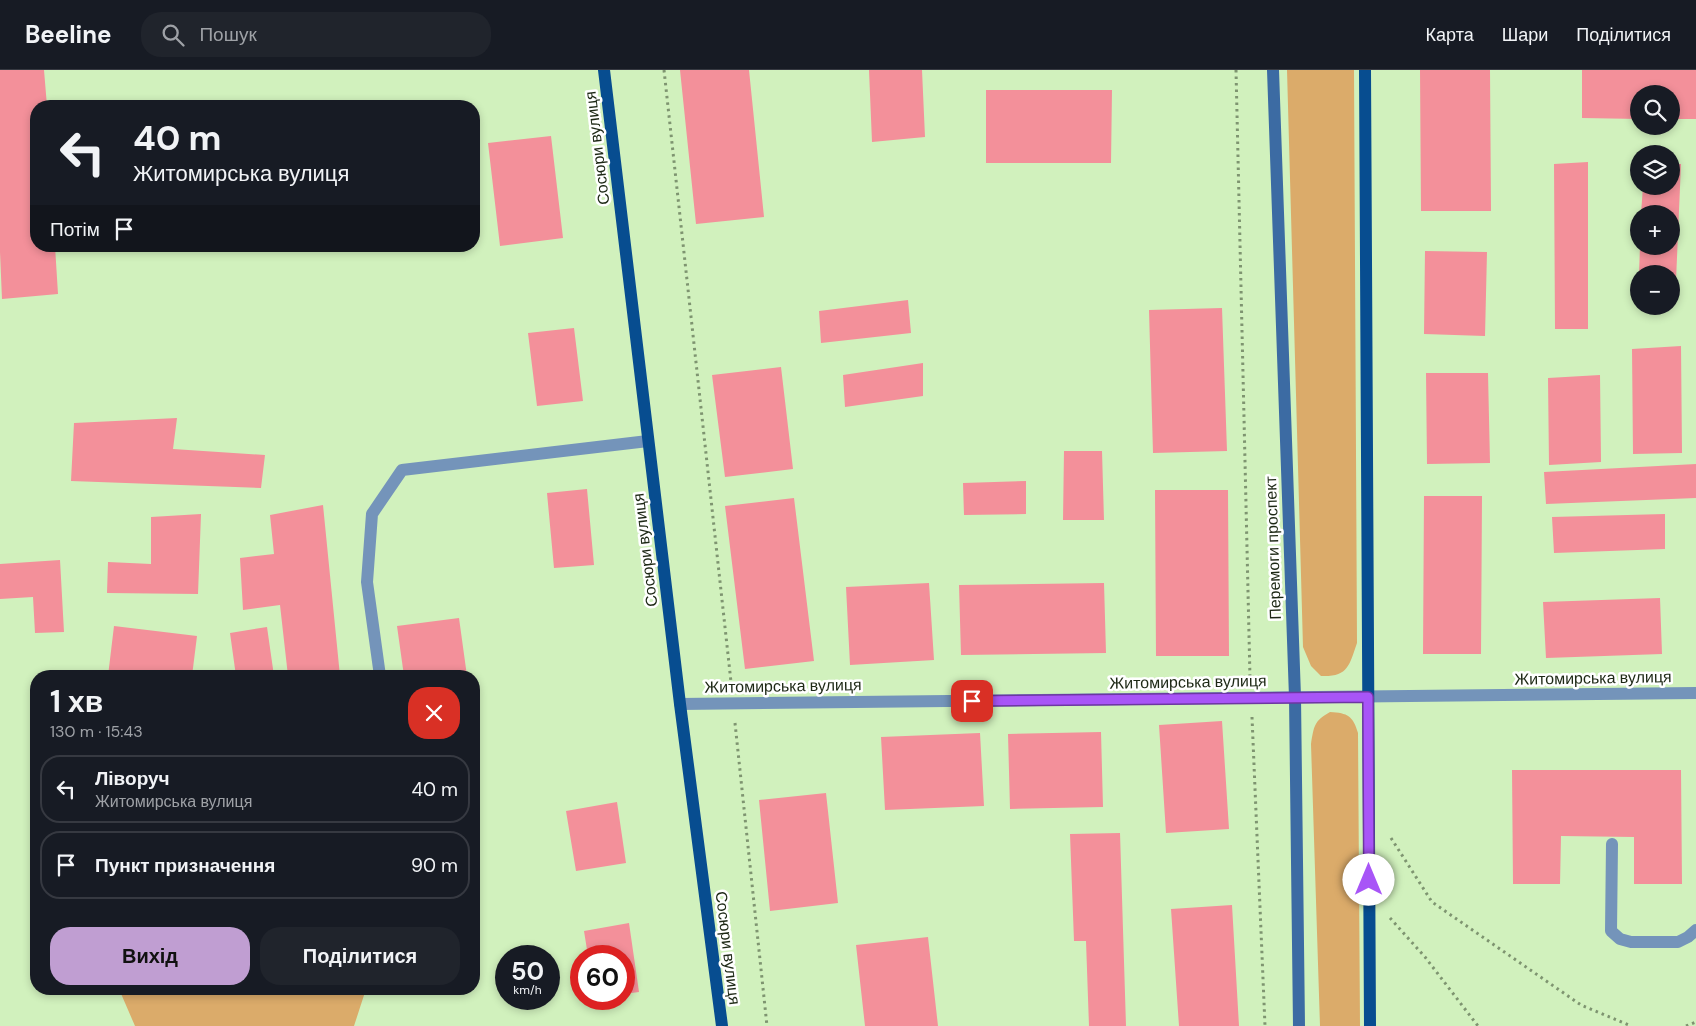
<!DOCTYPE html>
<html lang="uk">
<head>
<meta charset="utf-8">
<style>
	:root { --surface:#171b24; --page:#20242c; --text:#f1f3f6; --muted:#9ea1a6; --line:#363941; --accent:#c09ed2 }
	body { margin:0; font-family:"DM Sans",sans-serif; background:var(--page); color:var(--text); height:100vh; display:flex; flex-direction:column; font-size:19px; white-space:nowrap }
	* { box-sizing:border-box; margin:0 }
	p { font-size:16px; color:var(--muted) }
	.icon { flex:none; width:28px; height:28px; fill:none; stroke:currentColor; stroke-width:2; stroke-linecap:round; stroke-linejoin:round }
	.map { position:relative; flex:1; overflow:hidden }
	.sheet { position:absolute; left:30px; top:600px; width:450px; height:325px; display:flex; flex-direction:column; background:var(--surface); border-radius:20px; box-shadow:0 2px 8px #0003 }
	.sheet>* { flex:none }
	.hud { position:absolute; left:30px; top:30px; width:450px; height:152px; border-radius:20px; box-shadow:0 2px 8px #0003; background:#171b24; color:var(--text); overflow:hidden }
	.buttons { position:absolute; left:1630px; top:15px; display:grid; gap:10px }
	.buttons a { display:grid; place-items:center; width:50px; height:50px; border-radius:50%; background:var(--surface); box-shadow:0 2px 8px #0003; font-size:25px }
	.speed { position:absolute; left:495px; top:875px; display:flex; gap:10px; font-size:25px; font-weight:700; text-align:center }
	.speed>* { display:grid; place-content:center; width:65px; height:65px; border-radius:50%; background:var(--surface); box-shadow:0 2px 8px #0003; line-height:1 }
	.speed small { font-size:12px; font-weight:400 }
	.speed .limit { border:8px solid #d22; background:#fff; color:#111 }
	.pin { position:absolute; display:grid; place-items:center; width:42px; height:42px; color:#fff; margin:-21px; border-radius:10px; box-shadow:0 2px 8px #0006 }
	.me { position:absolute; width:55px; margin:-28px; rotate:0deg; stroke-linejoin:round; filter:drop-shadow(0 0 4px #0008) }
	.turn { display:flex; align-items:center; gap:18px; height:105px; padding:0 20px; font-size:22px }
	.turn .icon { width:65px; height:65px; stroke-width:2.5 }
	.turn b { display:block; font-size:35px; line-height:42px }
	.then { display:flex; align-items:center; height:48px; padding:0 20px; background:#0003; gap:10px; font-size:19px }
	.round { display:grid; place-items:center; flex:none; width:52px; height:52px; border-radius:20px; background:var(--page) }
	.head { display:flex; align-items:center; justify-content:space-between; height:85px; padding:0 20px }
	h1 { font-size:30px; font-weight:700; line-height:38px }
	.primary-button { display:flex; gap:10px; margin-top:auto; padding:10px 20px }
	.primary-button a { flex:1; height:58px; border-radius:20px; background:var(--accent); color:#111; font-size:20px; font-weight:700; line-height:58px; text-align:center }
	.primary-button a+a { background:var(--page); color:var(--text) }
	ul { padding:0; list-style:none }
	li { display:flex; align-items:center; gap:15px; height:68px; margin:0 10px 8px; padding:0 10px; border:2px solid var(--line); border-radius:20px }
	li div { flex:1 }
	li b { display:block; font-size:19px }
	li em { font-style:normal }
	header { display:flex; align-items:center; gap:30px; box-sizing:border-box; height:70px; padding:0 25px; background:var(--surface); border-bottom:1px solid var(--line) }
	header strong { font-size:24px }
	nav { display:flex; gap:28px; margin-inline-start:auto; font-size:18px }
	.search { width:350px; height:45px; background:var(--page); display:flex; align-items:center; gap:12px; box-sizing:border-box; padding:0 18px; border-radius:20px; color:var(--muted); font-size:19px }
	.map>svg:first-child { display:block }
	.green { fill:#dbab6a }
	.building { fill:#f3909a }
	.lines { fill:none; stroke-linecap:round; stroke-linejoin:round }
	.path { stroke:#7e9470; stroke-width:3; stroke-dasharray:2.5 4; stroke-linecap:butt }
	.lane { stroke:#7494ba; stroke-width:12 }
	.street { stroke:#7494ba; stroke-width:12 }
	.secondary { stroke:#3c6ba3; stroke-width:12 }
	.primary { stroke:#074d90; stroke-width:12 }
	.route-casing { stroke:#6d37a1; stroke-width:12 }
	.route { stroke:#a855f7; stroke-width:9 }
	.labels { text-anchor:middle; dominant-baseline:central; stroke-width:5; stroke-linejoin:round; paint-order:stroke }
	.street-label { font-size:16px; fill:#1d2815; stroke:#fff }
</style>
</head>
<body>
<header>
<strong>Beeline</strong>
<div class="search"><svg class="icon" aria-label="search" viewBox="0 0 24 24"><circle cx="10" cy="10" r="6"/><path d="M15 15l6 6"/></svg>Пошук</div>
<nav><a>Карта</a><a>Шари</a><a>Поділитися</a></nav>
</header>
<div class="map">
<svg width="1696" height="956" viewBox="0 0 1696 956">
	<rect width="100%" height="100%" fill="#d1f1bd"/>
	<!-- green -->
	<path class="green" d="M 1287,0 L 1354,0 L 1357,573 C 1349,596 1348,607 1321,606 L 1311,596 L 1303,577 Z
		M 1330,642 C 1348,643 1353,646 1358,663 L 1360,956 L 1320,956 L 1311,674 C 1314,656 1314,651 1330,642 Z
		M 119,919 L 366,919 L 354,956 L 135,956 Z"/>
	<!-- building -->
	<path class="building" d="M 0,0 L 44,0 L 47,36 L 36,36 L 36,176 L 55,176 L 58,224 L 2,229 L 0,182 Z
		M 680,0 L 749,0 L 764,147 L 696,154 Z
		M 869,0 L 922,0 L 925,67 L 872,72 Z
		M 1420,0 L 1490,0 L 1491,141 L 1421,141 Z
		M 1582,0 L 1696,0 L 1696,49 L 1671,49 L 1671,24 L 1639,24 L 1639,49 L 1582,48 Z
		M 986,20 L 1112,20 L 1111,93 L 986,93 Z
		M 551,66 L 563,168 L 500,176 L 488,73 Z
		M 1588,92 L 1588,259 L 1555,259 L 1554,94 Z
		M 1671,94 L 1681,94 L 1675,234 L 1671,234 L 1671,204 L 1639,204 L 1640,176 L 1671,176 L 1671,144 L 1641,144 L 1643,116 L 1671,116 Z
		M 1425,181 L 1487,182 L 1485,266 L 1424,264 Z
		M 908,230 L 911,263 L 821,273 L 819,241 Z
		M 1222,238 L 1227,381 L 1153,383 L 1149,240 Z
		M 574,258 L 583,331 L 537,336 L 528,263 Z
		M 1681,276 L 1682,383 L 1633,384 L 1632,279 Z
		M 923,293 L 923,326 L 845,337 L 843,305 Z
		M 781,297 L 793,399 L 725,407 L 712,305 Z
		M 1426,303 L 1488,303 L 1490,393 L 1427,394 Z
		M 1600,305 L 1601,392 L 1549,395 L 1548,308 Z
		M 177,348 L 173,379 L 265,385 L 261,418 L 71,411 L 74,353 Z
		M 1064,381 L 1102,381 L 1104,450 L 1063,450 Z
		M 1696,394 L 1696,428 L 1546,434 L 1544,402 Z
		M 1026,411 L 1026,444 L 964,445 L 963,413 Z
		M 587,419 L 594,495 L 554,498 L 547,423 Z
		M 1155,420 L 1228,420 L 1229,586 L 1156,586 Z
		M 1424,426 L 1482,426 L 1481,584 L 1423,584 Z
		M 794,428 L 814,591 L 745,599 L 725,436 Z
		M 323,435 L 340,606 L 288,606 L 280,535 L 243,540 L 240,488 L 274,484 L 270,445 Z
		M 201,444 L 198,524 L 107,523 L 108,492 L 151,494 L 151,447 Z
		M 1665,444 L 1665,479 L 1554,483 L 1552,447 Z
		M 60,490 L 64,562 L 35,563 L 33,527 L 0,529 L 0,494 Z
		M 929,513 L 934,590 L 850,595 L 846,517 Z
		M 1104,513 L 1106,583 L 961,585 L 959,515 Z
		M 1660,528 L 1662,584 L 1546,588 L 1543,532 Z
		M 459,548 L 467,606 L 404,606 L 397,556 Z
		M 114,556 L 197,566 L 192,606 L 171,606 L 149,604 L 148,606 L 108,606 Z
		M 267,557 L 274,606 L 236,606 L 230,563 Z
		M 1222,651 L 1229,759 L 1166,763 L 1159,655 Z
		M 1101,662 L 1103,737 L 1010,739 L 1008,664 Z
		M 980,663 L 984,736 L 885,740 L 881,667 Z
		M 474,672 L 480,711 L 474,712 Z
		M 1512,700 L 1681,700 L 1682,814 L 1634,814 L 1634,767 L 1561,766 L 1560,814 L 1513,814 Z
		M 826,723 L 838,833 L 770,841 L 759,730 Z
		M 617,732 L 626,793 L 576,801 L 566,741 Z
		M 1120,763 L 1126,956 L 1089,956 L 1086,871 L 1074,871 L 1070,764 Z
		M 1232,835 L 1239,956 L 1179,956 L 1171,839 Z
		M 629,853 L 639,922 L 624,924 L 624,886 L 588,886 L 584,861 Z
		M 928,867 L 938,956 L 865,956 L 856,875 Z"/>
	<g class="lines">
		<!-- path -->
		<path class="path" d="M 664,0 L 731,612
			M 1236,0 L 1250,608
			M 1252,647 L 1265,956
			M 735,653 L 767,956
			M 1391,768 L 1432,832 L 1581,935 L 1631,956
			M 1390,848 L 1425,887 L 1478,956
			M 1686,956 L 1696,952"/>
		<!-- lane -->
		<path class="lane" d="M 380,606 L 367,512 L 372,444 L 402,400 L 648,371
			M 1612,774 L 1611,861 L 1620,869 L 1631,872 L 1678,872 L 1688,867 L 1696,860"/>
		<!-- street -->
		<path class="street" d="M 680,634 L 1696,623"/>
		<!-- secondary -->
		<path class="secondary" d="M 1273,0 L 1295,627 L 1299,956"/>
		<!-- primary -->
		<path class="primary" d="M 604,0 L 680,634 L 722,956
			M 1365,0 L 1370,956"/>
	</g>
	<g class="lines">
		<defs>
			<path id="route" d="M 972,631 L 1368,627 L 1369,810"/>
		</defs>
		<!-- route casing -->
		<use href="#route" class="route-casing"/>
		<!-- route -->
		<use href="#route" class="route"/>
	</g>
	<g class="labels">
		<!-- street labels -->
		<g class="street-label">
			<text transform="translate(597 78) rotate(-97)">Сосюри вулиця</text>
			<text transform="translate(1273 478) rotate(-92)">Перемоги проспект</text>
			<text transform="translate(645 480) rotate(-97)">Сосюри вулиця</text>
			<text transform="translate(1593 608) rotate(-1)">Житомирська вулиця</text>
			<text transform="translate(1188 612) rotate(-1)">Житомирська вулиця</text>
			<text transform="translate(783 616) rotate(-1)">Житомирська вулиця</text>
			<text transform="translate(728 878) rotate(83)">Сосюри вулиця</text>
		</g>
	</g>
</svg>
<div class="buttons">
<a><svg class="icon" aria-label="search" viewBox="0 0 24 24"><circle cx="10" cy="10" r="6"/><path d="M15 15l6 6"/></svg></a>
<a><svg class="icon" aria-label="layers" viewBox="0 0 24 24"><path d="M12 4l9 5-9 5-9-5zM3 14l9 5 9-5"/></svg></a>
<a>+</a>
<a>−</a>
</div>
<div class="speed"><div>50<small>km/h</small></div><div class="limit">60</div></div>
<div class="pin" style="left:972px;top:631px;background:#d93025"><svg class="icon" aria-label="arrive" viewBox="0 0 24 24"><path d="M6 21V4h12l-3 4 3 4H6"/></svg></div>
<svg class="me" style="left:1369px;top:810px" viewBox="-20 -20 40 40"><circle r="19" fill="#fff"/><path d="M0-13L10 11 0 6-10 11z" fill="#a855f7"/></svg>
<div class="hud">
<div class="turn"><svg class="icon" aria-label="left" viewBox="0 0 24 24"><path d="M17 20v-9H6M10 6l-5 5 5 5"/></svg><div><b>40 m</b>Житомирська вулиця</div></div>
<div class="then">Потім<svg class="icon" aria-label="arrive" viewBox="0 0 24 24"><path d="M6 21V4h12l-3 4 3 4H6"/></svg></div>
</div>
<section class="sheet">
<div class="head"><div><h1>1 хв</h1><p>130 m · 15:43</p></div><a class="round" style="background:#d93025;color:#fff"><svg class="icon" aria-label="close" viewBox="0 0 24 24"><path d="M6 6l12 12M18 6L6 18"/></svg></a></div>
<ul>
<li><svg class="icon" aria-label="left" viewBox="0 0 24 24"><path d="M17 20v-9H6M10 6l-5 5 5 5"/></svg><div><b>Ліворуч</b><p>Житомирська вулиця</p></div><em>40 m</em></li>
<li><svg class="icon" aria-label="arrive" viewBox="0 0 24 24"><path d="M6 21V4h12l-3 4 3 4H6"/></svg><div><b>Пункт призначення</b></div><em>90 m</em></li>
</ul>
<div class="primary-button"><a>Вихід</a><a>Поділитися</a></div>
</section>
</div>
</body>
</html>
